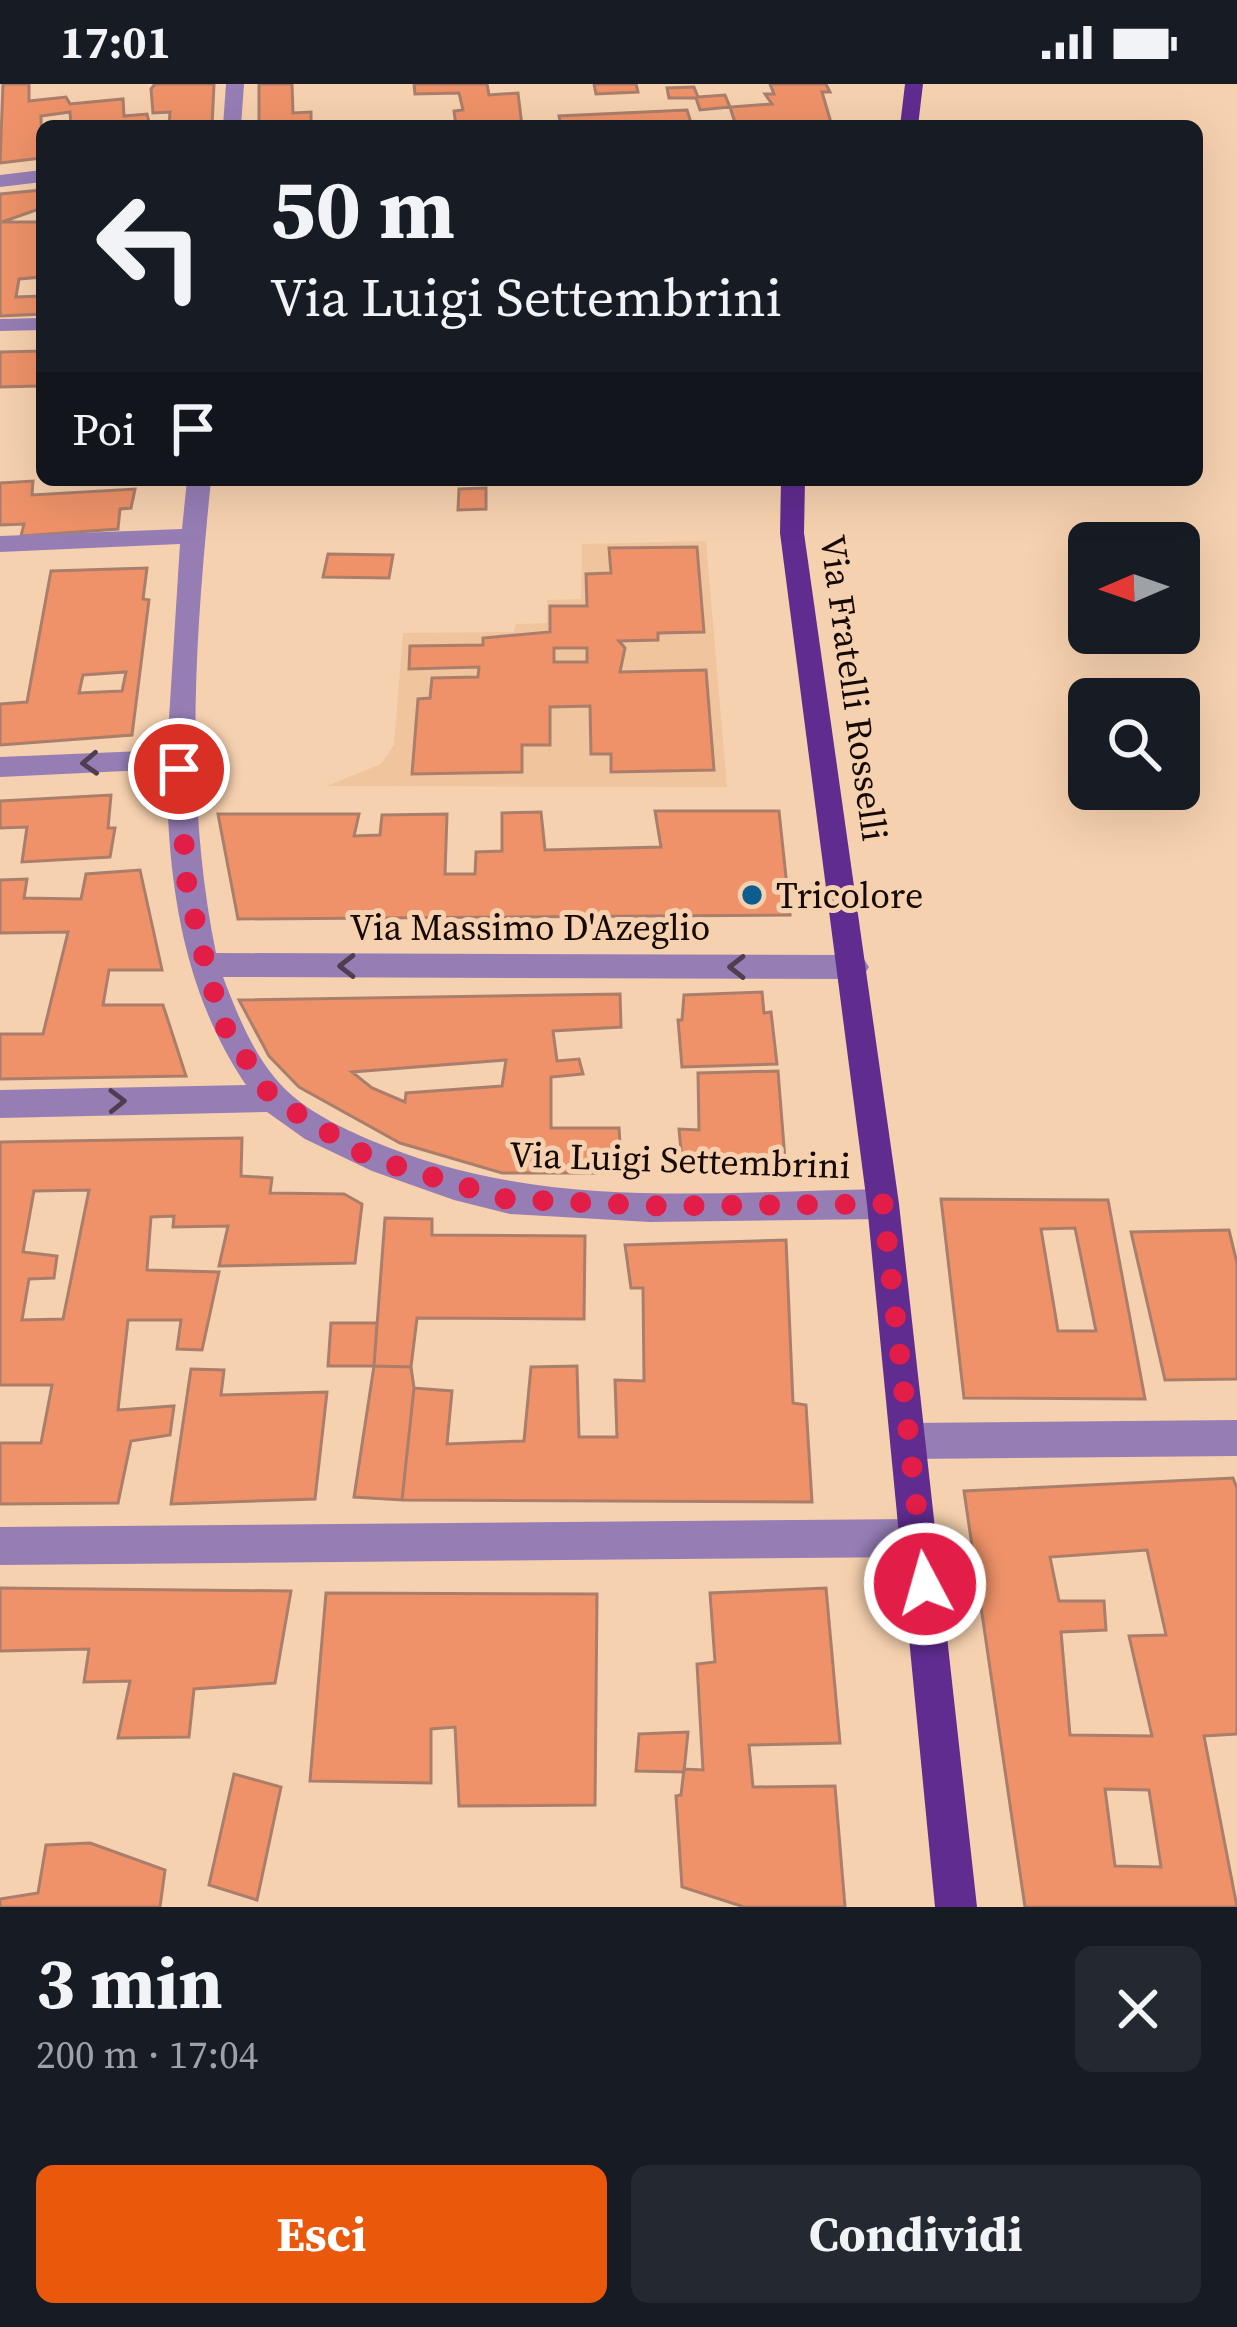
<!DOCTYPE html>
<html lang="it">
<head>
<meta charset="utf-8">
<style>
	:root { --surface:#171b24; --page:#242831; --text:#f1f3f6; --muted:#9ea1a6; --accent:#ea580c }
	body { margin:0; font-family:"Source Serif 4",serif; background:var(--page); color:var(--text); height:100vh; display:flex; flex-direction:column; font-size:45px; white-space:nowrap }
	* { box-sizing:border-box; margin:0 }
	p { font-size:39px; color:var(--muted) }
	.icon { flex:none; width:66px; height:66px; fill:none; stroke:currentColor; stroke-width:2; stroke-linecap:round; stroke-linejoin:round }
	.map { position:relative; height:1823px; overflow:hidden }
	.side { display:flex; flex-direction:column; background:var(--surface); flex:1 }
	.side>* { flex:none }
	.hud { position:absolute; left:36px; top:36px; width:1167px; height:366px; border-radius:18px; box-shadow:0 12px 48px #0002; background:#171b24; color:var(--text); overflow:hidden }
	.needle { width:78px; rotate:268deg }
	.fabs { position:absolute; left:1068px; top:438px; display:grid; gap:24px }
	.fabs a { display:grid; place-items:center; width:132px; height:132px; border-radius:18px; background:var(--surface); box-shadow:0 12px 48px #0002; font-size:60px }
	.pin { position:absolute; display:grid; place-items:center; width:102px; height:102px; color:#fff; margin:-51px; border:6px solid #fff; border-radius:50%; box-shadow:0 3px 12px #0007 }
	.me { position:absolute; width:132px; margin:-66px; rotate:354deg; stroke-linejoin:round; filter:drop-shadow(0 0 9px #0008) }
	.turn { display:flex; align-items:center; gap:42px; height:252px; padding:0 36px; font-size:54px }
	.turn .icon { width:156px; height:156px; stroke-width:2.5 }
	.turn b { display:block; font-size:84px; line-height:102px }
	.then { display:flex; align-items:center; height:114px; padding:0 36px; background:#0003; gap:24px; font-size:45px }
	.round { display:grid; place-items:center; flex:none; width:126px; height:126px; border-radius:18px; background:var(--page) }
	.headline { display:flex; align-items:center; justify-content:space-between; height:204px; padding:0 36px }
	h1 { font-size:72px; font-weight:700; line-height:90px }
	.cta { display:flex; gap:24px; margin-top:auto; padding:24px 36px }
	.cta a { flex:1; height:138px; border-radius:18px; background:var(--accent); color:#fff; font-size:48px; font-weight:700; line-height:138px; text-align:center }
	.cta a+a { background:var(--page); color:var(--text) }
	.status { display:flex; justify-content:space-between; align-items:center; height:84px; padding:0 60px; background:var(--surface); direction:ltr }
	.status svg { height:33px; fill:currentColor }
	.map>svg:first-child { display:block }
	.built { fill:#f0c49d }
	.building { fill:#ef9269; stroke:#aa7e6b; stroke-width:3; fill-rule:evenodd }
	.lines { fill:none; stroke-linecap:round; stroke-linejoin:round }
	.minor { fill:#967eb5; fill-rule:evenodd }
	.major { fill:#602c90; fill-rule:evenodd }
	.oneway { stroke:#4f3e52 }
	.route { stroke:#e11d48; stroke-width:21; stroke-dasharray:0 37.8 }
	.poi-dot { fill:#0d5d90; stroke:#f6d1af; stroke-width:4.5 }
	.labels { text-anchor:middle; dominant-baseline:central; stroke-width:10; stroke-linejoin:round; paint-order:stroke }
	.street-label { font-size:36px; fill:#150901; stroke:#f6d1af }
	.poi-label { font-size:36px; fill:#150901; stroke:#f6d1af; text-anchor:start }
</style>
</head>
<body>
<div class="status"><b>17:01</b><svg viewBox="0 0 49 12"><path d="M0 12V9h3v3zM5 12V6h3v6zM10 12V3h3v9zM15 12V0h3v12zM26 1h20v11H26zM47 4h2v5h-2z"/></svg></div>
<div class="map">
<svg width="1237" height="1823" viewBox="0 0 1237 1823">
	<rect width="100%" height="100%" fill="#f6d1af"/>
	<!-- built -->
	<path class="built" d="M 706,457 L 727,703 L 327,702 L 381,680 L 394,661 L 403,549 L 514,548 L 516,540 L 547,539 L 547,516 L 581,515 L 582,460 Z"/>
	<!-- building -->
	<path class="building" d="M 3,0 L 29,0 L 29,17 L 66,13 L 70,20 L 123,15 L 124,32 L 147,30 L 150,42 L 71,42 L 70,28 L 41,32 L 42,74 L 0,79 Z
		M 155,0 L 214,0 L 212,42 L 169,42 L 170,28 L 153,29 L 151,5 Z
		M 259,0 L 292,0 L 293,29 L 311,28 L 311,42 L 259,42 Z
		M 414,0 L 487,0 L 489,11 L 518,9 L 522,42 L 456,42 L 454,27 L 463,26 L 459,9 L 415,10 Z
		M 594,0 L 636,0 L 638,8 L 596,10 Z
		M 770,0 L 826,0 L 830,8 L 822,8 L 832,42 L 736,42 L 730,23 L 772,20 L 765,10 L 774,10 Z
		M 694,3 L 698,13 L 725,11 L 730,23 L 700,26 L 696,14 L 669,14 L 667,4 Z
		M 687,26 L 692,42 L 561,42 L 559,32 Z
		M 42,106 L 42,124 L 2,138 L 42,138 L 42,193 L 19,195 L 16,213 L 42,212 L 42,230 L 0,232 L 0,110 Z
		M 42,267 L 38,302 L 0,303 L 0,268 Z
		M 33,397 L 32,411 L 135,405 L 131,424 L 120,425 L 118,445 L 21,452 L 24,440 L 0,441 L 0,399 Z
		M 486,404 L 486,425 L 458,426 L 459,405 Z
		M 697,463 L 704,548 L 658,549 L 658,556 L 619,557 L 625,564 L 620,588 L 706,586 L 714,686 L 611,688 L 611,670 L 591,670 L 590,622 L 550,623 L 550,661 L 522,661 L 522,688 L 412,690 L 418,615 L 430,614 L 432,594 L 478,593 L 479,583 L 409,585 L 410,562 L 483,561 L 483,554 L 550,548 L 550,522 L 587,522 L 586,490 L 611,489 L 609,464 ZM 554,564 L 587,564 L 587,578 L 554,578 Z
		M 328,470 L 393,471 L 389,494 L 323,493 Z
		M 147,484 L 143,515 L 149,516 L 132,651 L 0,661 L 0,620 L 27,618 L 51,487 ZM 126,588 L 122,607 L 79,609 L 83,591 Z
		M 111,711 L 108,744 L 115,744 L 110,773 L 22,778 L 27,743 L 0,744 L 0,717 Z
		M 655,727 L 779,727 L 790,831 L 238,835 L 218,730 L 359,730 L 354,752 L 380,751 L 382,731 L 447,730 L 445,790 L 475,790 L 476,768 L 502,767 L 502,729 L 541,728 L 545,766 L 661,763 Z
		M 140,786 L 162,886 L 109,886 L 103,921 L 163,921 L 186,992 L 0,995 L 0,950 L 43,950 L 68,848 L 0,849 L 0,796 L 27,795 L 24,814 L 81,815 L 86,790 Z
		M 762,908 L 764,929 L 771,928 L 777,980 L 682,983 L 678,936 L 682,936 L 684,911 Z
		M 620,910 L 621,943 L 553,947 L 557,977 L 579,975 L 583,990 L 551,993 L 551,1044 L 619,1044 L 622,1089 L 502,1089 L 400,1059 L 299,1003 L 269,972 L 239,916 ZM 506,976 L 502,1002 L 406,1009 L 405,1018 L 372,1004 L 352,988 Z
		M 778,987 L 786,1088 L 683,1089 L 679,1045 L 699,1046 L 698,989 Z
		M 242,1054 L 241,1092 L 272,1094 L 270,1109 L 344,1110 L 362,1120 L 355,1179 L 219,1182 L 228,1142 L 173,1143 L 174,1132 L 151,1133 L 147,1186 L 219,1188 L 202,1266 L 177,1265 L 181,1236 L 128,1236 L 118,1326 L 174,1322 L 170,1351 L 131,1357 L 118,1419 L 0,1420 L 0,1359 L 41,1359 L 52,1301 L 0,1301 L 0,1058 ZM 89,1106 L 63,1235 L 22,1236 L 29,1195 L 54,1194 L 57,1172 L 23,1168 L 34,1107 Z
		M 941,1115 L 1108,1116 L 1145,1315 L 964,1314 ZM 1075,1144 L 1096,1247 L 1058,1247 L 1041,1145 Z
		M 385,1134 L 432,1135 L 432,1151 L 585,1152 L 584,1235 L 417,1234 L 411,1283 L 374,1282 Z
		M 1229,1146 L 1237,1179 L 1237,1295 L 1165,1296 L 1131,1148 Z
		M 786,1156 L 793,1319 L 806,1321 L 812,1418 L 402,1416 L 414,1304 L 452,1307 L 447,1360 L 524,1357 L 531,1283 L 577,1282 L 579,1353 L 617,1353 L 615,1296 L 644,1297 L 643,1204 L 631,1204 L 625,1161 Z
		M 331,1239 L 377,1239 L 374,1282 L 328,1282 Z
		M 374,1282 L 411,1283 L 414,1304 L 402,1416 L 354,1413 Z
		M 191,1285 L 224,1286 L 221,1311 L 327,1308 L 315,1415 L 171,1420 Z
		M 1233,1394 L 1237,1404 L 1237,1650 L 1204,1652 L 1237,1823 L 1025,1823 L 964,1407 ZM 1147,1466 L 1166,1551 L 1129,1552 L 1152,1652 L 1070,1651 L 1061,1548 L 1106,1546 L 1104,1517 L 1059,1517 L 1050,1473 ZM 1105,1705 L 1149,1706 L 1161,1783 L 1115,1782 Z
		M 0,1504 L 291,1507 L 275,1599 L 194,1605 L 189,1653 L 118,1654 L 130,1597 L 84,1598 L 89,1565 L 0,1567 Z
		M 826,1504 L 840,1659 L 749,1661 L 753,1703 L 835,1702 L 845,1823 L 744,1823 L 682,1803 L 676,1712 L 681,1711 L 684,1685 L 703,1686 L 697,1580 L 715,1578 L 710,1509 Z
		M 326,1509 L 597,1510 L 595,1721 L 459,1722 L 455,1643 L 431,1645 L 431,1699 L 310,1697 Z
		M 688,1648 L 684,1688 L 636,1687 L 639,1650 Z
		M 234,1690 L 281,1703 L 257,1816 L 209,1801 Z
		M 90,1759 L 165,1786 L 160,1823 L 0,1823 L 0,1815 L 38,1809 L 46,1761 Z"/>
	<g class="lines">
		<!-- minor -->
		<path class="minor" d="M 226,0 L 244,0 L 241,42 L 223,42 Z
			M 42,86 L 42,98 L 0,103 L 0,91 Z
			M 42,234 L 42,246 L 0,247 L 0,235 Z
			M 187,396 L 211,396 C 195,555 184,712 216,869 L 854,871 L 864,875 L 869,883 L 864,891 L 854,895 L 223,893 C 238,932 254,973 284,1004 C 307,1027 340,1043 370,1056 C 535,1127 708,1108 883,1105 L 895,1110 L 899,1120 L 895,1130 L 883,1135 L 650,1138 L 510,1130 L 454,1116 L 372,1087 L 305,1055 L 267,1028 L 0,1034 L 0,1006 L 246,1001 C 183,908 167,797 167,685 L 0,693 L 0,673 L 167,666 L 180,460 L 0,468 L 0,452 L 182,445 Z
			M 1237,1336 L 1237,1372 L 908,1375 L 895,1370 L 890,1357 L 895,1344 L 908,1339 Z
			M 920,1435 L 933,1441 L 939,1454 L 933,1467 L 920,1473 L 0,1481 L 0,1443 Z"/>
		<!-- major -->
		<path class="major" d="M 905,0 L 923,0 L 918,42 L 900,42 Z
			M 781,396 L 805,396 L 804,449 L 899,1120 L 977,1823 L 935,1823 L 867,1120 L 780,449 Z"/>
	</g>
	<!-- one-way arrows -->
	<defs><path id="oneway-chevron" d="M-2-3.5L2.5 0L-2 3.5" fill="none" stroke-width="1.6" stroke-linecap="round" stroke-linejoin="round" transform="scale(3)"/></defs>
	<g class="oneway">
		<use href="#oneway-chevron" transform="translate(90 679) rotate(177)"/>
		<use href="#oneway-chevron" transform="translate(347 882) rotate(-180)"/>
		<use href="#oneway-chevron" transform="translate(737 883) rotate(-180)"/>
		<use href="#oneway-chevron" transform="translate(117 1017) rotate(-1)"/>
	</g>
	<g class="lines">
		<!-- route -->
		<path class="route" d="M 179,685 L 187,802 L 206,881 L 223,940 L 272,1014 L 370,1074 L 506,1115 L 660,1122 L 883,1120 L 925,1500"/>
	</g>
	<!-- markers -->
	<circle class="poi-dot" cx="752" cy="811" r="12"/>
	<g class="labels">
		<!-- street labels -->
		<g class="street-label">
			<text transform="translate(854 604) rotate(82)">Via Fratelli Rosselli</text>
			<text x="530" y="843">Via Massimo D'Azeglio</text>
			<text transform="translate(680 1076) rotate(2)">Via Luigi Settembrini</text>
		</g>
		<!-- poi labels -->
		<g class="poi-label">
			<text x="776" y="811">Tricolore</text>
		</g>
	</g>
</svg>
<div class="fabs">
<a><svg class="needle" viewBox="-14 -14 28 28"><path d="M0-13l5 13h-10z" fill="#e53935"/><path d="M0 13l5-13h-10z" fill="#9ea1a6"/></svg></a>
<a><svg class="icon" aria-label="search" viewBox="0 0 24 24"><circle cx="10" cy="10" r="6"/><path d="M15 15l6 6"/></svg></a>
</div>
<div class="pin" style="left:179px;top:685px;background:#d93025"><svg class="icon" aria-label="arrive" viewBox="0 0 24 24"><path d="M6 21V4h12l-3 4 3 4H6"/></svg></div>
<svg class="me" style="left:925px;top:1500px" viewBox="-20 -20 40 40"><circle r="17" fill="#e11d48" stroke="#fff" stroke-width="3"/><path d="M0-11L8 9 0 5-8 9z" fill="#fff"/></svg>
<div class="hud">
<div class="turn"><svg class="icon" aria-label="left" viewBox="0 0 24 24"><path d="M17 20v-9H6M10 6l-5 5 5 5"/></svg><div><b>50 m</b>Via Luigi Settembrini</div></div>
<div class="then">Poi<svg class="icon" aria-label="arrive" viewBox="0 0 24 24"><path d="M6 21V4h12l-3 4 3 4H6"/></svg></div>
</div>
</div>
<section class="side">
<div class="headline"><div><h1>3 min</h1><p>200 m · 17:04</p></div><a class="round"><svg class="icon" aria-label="close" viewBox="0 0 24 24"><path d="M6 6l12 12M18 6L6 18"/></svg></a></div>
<div class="cta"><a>Esci</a><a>Condividi</a></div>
</section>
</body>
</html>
